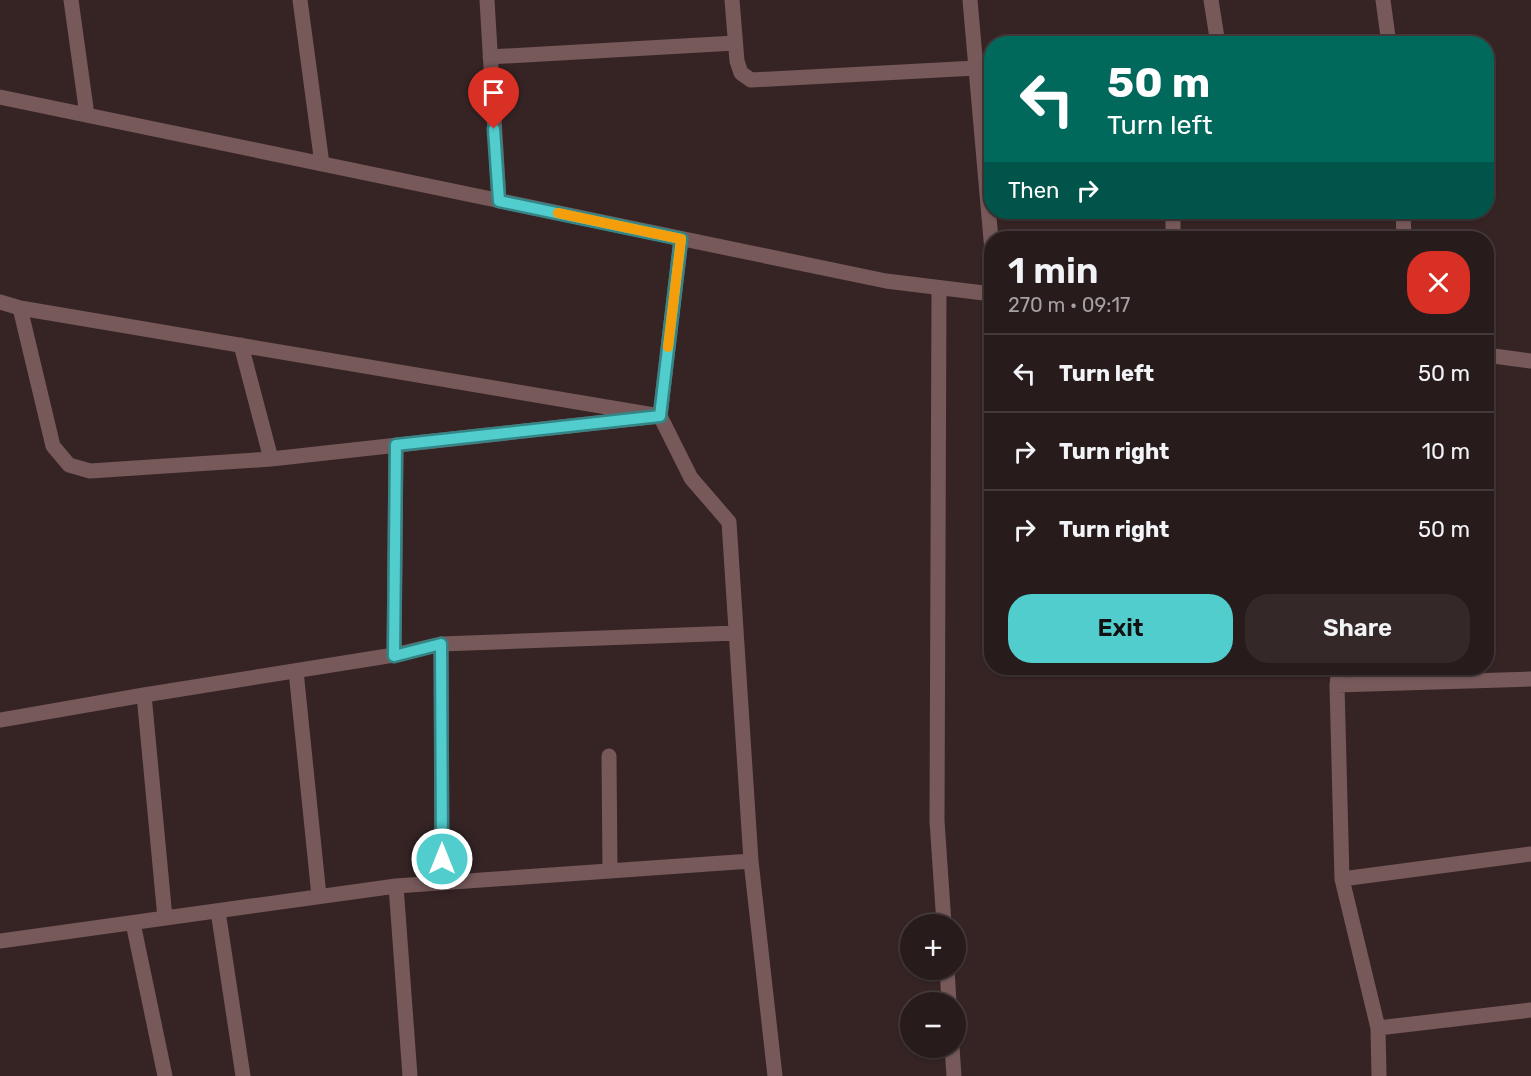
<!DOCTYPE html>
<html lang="en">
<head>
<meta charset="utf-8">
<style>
	:root { --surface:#281b1c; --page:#342829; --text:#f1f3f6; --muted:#a5a1a3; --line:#44393b; --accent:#52cdce }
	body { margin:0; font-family:Rubik,sans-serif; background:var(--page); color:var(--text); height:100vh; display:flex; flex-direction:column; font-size:22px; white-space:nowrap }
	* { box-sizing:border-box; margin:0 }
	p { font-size:20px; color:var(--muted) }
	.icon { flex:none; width:33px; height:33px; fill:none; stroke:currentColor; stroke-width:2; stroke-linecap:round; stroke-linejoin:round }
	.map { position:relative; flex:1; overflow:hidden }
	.side { position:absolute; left:984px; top:231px; width:510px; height:444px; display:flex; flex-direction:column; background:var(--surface); border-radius:24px; box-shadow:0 2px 4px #0004,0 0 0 2px var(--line) }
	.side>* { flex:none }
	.top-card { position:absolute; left:984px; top:36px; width:510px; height:183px; border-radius:24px; box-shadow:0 2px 4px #0004,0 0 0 2px var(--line); background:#00695c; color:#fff; overflow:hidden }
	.tools { position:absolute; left:900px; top:914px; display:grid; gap:12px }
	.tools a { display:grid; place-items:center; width:66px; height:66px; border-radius:50%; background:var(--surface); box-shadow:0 2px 4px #0004,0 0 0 2px var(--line); font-size:30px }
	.pin { position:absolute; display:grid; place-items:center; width:51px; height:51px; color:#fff; margin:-62px -26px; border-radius:50% 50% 50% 0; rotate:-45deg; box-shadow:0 0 6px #0007 }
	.pin .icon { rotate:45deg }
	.me { position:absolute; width:66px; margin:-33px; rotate:0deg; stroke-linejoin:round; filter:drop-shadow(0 0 4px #0008) }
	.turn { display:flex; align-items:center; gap:21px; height:126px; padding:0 24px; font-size:27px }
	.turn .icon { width:78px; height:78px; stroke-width:2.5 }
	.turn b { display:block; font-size:42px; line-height:51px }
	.then { display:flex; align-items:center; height:57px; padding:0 24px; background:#0003; gap:12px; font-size:22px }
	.round { display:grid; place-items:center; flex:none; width:63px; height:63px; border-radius:24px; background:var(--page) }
	.head { display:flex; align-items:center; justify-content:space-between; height:102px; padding:0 24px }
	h1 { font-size:36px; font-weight:600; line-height:45px }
	.button { display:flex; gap:12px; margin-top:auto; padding:12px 24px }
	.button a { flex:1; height:69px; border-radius:24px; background:var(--accent); color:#111; font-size:24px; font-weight:600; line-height:69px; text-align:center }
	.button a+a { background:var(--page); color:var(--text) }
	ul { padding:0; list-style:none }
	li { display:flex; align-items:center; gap:18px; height:78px; padding:0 24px; border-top:2px solid var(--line) }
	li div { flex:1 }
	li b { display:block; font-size:22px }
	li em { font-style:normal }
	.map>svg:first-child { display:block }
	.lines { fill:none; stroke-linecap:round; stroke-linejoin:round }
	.minor { stroke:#77595a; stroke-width:15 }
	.route-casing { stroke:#358586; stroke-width:15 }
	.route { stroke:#52cdce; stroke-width:10 }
	.slow { stroke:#f59e0b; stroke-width:10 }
</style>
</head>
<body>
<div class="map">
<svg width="1531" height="1076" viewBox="0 0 1531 1076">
	<rect width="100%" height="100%" fill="#362425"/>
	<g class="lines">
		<!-- minor -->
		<path class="minor" d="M 71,0 L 87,115
			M 300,0 L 322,164
			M 487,0 L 499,201
			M 732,0 L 737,61 L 741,73 L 751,80 L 976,68
			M 970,0 L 992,251
			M 1211,0 L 1218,44
			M 1383,0 L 1389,44
			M 490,57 L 735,43
			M 0,97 L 886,281 L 992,294
			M 1403,212 L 1404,238
			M 1173,238 L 1173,212
			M 939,288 L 937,821 L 944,924
			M 0,302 L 20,308 L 660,416 L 691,478 L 729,522 L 751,861 L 775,1076
			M 20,308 L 53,446 L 69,465 L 90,471 L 271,459 L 660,416 L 681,239
			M 241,345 L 271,459
			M 1486,355 L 1531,361
			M 441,644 L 442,883
			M 394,655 L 396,445
			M 1339,668 L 1337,685 L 1342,879 L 1531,854
			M 296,671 L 319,896
			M 1337,685 L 1531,679
			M 144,695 L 394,655 L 441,644 L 736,633
			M 0,720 L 144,695 L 165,918
			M 609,756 L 610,871
			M 1342,879 L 1378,1028 L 1531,1010
			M 396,886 L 410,1076
			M 218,911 L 243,1076
			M 133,923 L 165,1076
			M 0,941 L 396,886 L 751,861
			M 947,969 L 949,1002
			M 1378,1028 L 1379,1076
			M 952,1047 L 954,1076"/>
	</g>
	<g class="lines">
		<defs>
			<path id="route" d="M 442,859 L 441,644 L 394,656 L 396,445 L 660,416 L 681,239 L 499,201 L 494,129"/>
		</defs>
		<!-- route casing -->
		<use href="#route" class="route-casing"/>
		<!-- route -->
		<use href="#route" class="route"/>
		<!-- slow -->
		<path class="slow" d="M 558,213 L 681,239 L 668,347"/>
	</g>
</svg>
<div class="tools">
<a>+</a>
<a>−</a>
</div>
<div class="pin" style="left:494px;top:129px;background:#d93025"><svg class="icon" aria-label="arrive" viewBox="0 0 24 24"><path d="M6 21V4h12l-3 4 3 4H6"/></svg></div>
<svg class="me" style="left:442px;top:859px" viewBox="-20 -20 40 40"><circle r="17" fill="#52cdce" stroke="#fff" stroke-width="3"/><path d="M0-11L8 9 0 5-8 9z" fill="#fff"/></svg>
<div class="top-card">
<div class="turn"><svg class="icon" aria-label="left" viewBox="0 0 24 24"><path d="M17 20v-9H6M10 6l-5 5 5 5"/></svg><div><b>50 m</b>Turn left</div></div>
<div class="then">Then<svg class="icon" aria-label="right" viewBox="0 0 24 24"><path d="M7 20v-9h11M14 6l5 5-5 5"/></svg></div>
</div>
<section class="side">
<div class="head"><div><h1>1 min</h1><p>270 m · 09:17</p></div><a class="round" style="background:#d93025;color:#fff"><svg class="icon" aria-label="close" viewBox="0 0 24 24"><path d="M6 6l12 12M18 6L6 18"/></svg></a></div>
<ul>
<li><svg class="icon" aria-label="left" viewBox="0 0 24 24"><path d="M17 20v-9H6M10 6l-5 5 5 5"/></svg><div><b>Turn left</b></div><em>50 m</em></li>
<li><svg class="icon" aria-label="right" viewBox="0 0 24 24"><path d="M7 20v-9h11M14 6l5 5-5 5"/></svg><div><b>Turn right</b></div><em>10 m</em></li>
<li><svg class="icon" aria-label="right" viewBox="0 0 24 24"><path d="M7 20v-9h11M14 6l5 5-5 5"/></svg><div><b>Turn right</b></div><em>50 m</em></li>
</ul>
<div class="button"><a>Exit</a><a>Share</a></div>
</section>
</div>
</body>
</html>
